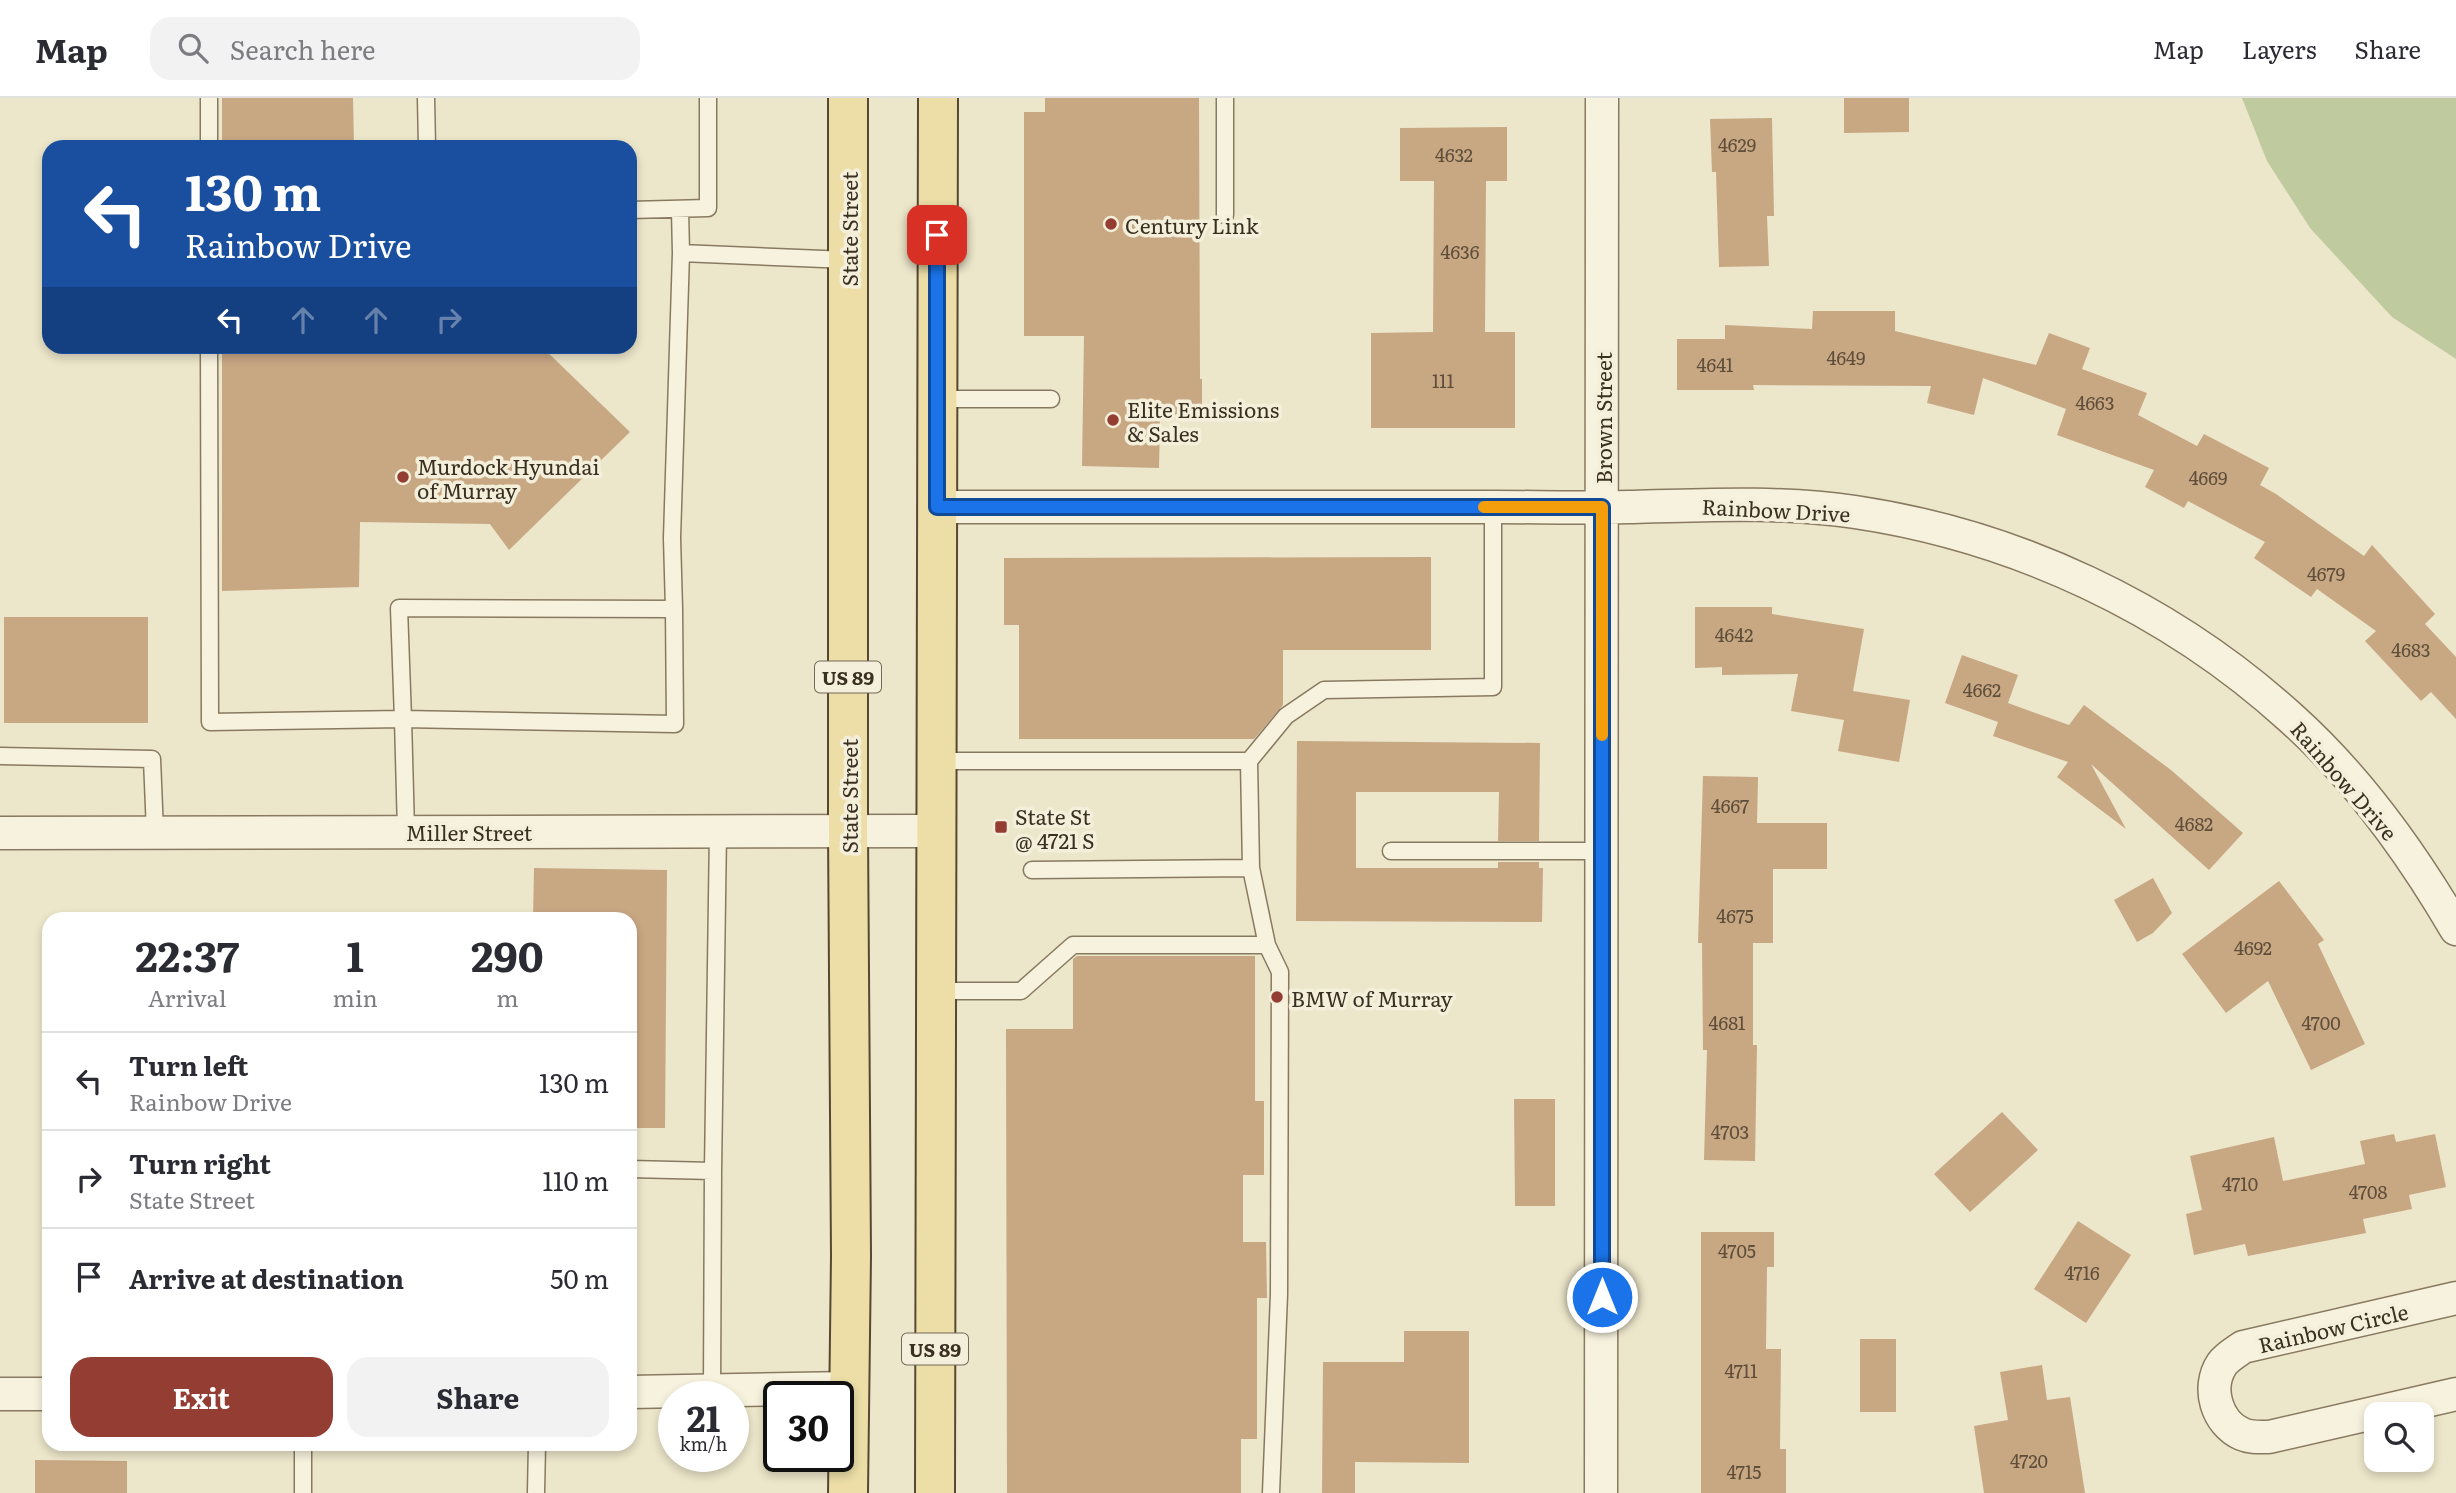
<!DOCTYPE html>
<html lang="en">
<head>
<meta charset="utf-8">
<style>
	:root { --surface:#fff; --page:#f2f2f3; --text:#2b2b33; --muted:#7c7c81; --line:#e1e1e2; --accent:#933d33 }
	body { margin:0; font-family:Literata,serif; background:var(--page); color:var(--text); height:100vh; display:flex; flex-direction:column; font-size:26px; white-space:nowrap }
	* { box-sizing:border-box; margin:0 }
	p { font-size:23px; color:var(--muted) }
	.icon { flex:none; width:38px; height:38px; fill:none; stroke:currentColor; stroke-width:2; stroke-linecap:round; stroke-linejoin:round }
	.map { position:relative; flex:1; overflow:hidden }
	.sheet { position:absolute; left:42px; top:814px; width:595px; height:539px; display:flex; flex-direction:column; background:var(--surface); border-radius:21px; box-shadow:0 4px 10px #0003 }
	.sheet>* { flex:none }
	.top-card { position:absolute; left:42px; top:42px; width:595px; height:214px; border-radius:21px; box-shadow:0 4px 10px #0003; background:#1a4fa0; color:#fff; overflow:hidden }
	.fabs { position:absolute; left:2364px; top:1304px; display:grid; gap:14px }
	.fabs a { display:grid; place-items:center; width:70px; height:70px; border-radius:14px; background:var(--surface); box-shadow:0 4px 10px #0003; font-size:35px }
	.speed { position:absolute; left:658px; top:1283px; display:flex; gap:14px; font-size:35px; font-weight:700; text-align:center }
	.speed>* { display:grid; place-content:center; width:91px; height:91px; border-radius:50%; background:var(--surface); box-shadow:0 4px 10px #0003; line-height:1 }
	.speed small { font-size:18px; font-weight:400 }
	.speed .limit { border:4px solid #111; border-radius:10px; background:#fff; color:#111 }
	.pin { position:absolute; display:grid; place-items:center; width:60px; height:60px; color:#fff; margin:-30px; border-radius:14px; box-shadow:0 4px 10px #0006 }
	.me { position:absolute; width:77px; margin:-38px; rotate:0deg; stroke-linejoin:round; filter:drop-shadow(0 0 5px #0008) }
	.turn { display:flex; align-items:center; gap:24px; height:147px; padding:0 28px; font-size:32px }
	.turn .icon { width:91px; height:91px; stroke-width:2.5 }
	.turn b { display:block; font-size:49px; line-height:60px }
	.lanes { display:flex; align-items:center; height:66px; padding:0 28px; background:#0003; justify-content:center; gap:35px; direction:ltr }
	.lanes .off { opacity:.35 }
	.eta { display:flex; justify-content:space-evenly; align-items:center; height:119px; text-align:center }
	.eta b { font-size:42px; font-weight:700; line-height:49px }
	.primary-button { display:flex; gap:14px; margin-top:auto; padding:14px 28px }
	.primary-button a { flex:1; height:80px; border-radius:21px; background:var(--accent); color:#fff; font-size:28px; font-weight:700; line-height:80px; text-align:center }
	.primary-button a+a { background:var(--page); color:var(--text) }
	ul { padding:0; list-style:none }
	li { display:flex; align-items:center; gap:21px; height:98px; padding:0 28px; border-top:2px solid var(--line) }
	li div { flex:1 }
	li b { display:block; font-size:26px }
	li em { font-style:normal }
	header { display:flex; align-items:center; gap:42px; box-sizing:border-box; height:98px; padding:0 35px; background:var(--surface); border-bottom:2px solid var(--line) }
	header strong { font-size:33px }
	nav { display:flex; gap:38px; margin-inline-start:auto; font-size:24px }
	.search { width:490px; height:63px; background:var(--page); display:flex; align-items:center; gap:18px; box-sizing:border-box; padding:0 24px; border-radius:21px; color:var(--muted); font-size:26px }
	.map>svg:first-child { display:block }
	.green { fill:#c0ca9f }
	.building { fill:#c8a783 }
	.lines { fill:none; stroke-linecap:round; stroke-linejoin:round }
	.lane-casing { stroke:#887a60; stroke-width:19 }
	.street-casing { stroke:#887a60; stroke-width:35 }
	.primary-casing { stroke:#574833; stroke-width:42 }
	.lane { stroke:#f7f2de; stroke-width:16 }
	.street { stroke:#f7f2de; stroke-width:32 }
	.primary { stroke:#ecdea6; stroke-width:38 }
	.route-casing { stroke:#114b97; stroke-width:18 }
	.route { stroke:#1a73e8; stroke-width:12 }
	.slow { stroke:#f59e0b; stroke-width:12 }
	.poi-dot { fill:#933d33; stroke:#f4efda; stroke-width:2.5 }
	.labels { text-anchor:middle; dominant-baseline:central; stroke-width:7; stroke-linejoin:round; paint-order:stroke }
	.number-label { font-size:18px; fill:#5e4e3a }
	.shield { fill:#f4efda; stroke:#726959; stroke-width:2 }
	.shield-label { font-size:19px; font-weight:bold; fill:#3a3022 }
	.poi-label { font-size:21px; fill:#3a3022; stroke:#f4efda; text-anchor:start }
	.street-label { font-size:21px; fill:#3a3022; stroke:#f4efda }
</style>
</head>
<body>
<header>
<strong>Map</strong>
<div class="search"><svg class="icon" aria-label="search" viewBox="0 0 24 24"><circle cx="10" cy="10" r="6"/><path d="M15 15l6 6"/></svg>Search here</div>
<nav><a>Map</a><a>Layers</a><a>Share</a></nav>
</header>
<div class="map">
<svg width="2456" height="1395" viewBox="0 0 2456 1395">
	<rect width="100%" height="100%" fill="#ece6ca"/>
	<!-- green -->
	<path class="green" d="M 2242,0 L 2456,0 L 2456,261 L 2392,219 L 2310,130 L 2267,63 Z"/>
	<!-- building -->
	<path class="building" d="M 222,0 L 353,0 L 354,49 L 222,49 Z
		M 1045,0 L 1199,0 L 1200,281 L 1202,281 L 1202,321 L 1160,321 L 1159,370 L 1082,368 L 1084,238 L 1024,238 L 1024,14 L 1045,14 Z
		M 1844,0 L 1909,0 L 1909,34 L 1844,35 Z
		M 1772,20 L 1774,118 L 1767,118 L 1769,168 L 1719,169 L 1716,74 L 1712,74 L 1710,21 Z
		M 1507,29 L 1507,83 L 1486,83 L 1485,234 L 1515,234 L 1515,330 L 1371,330 L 1371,235 L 1433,234 L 1434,83 L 1400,83 L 1400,30 Z
		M 1813,213 L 1895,213 L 1895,233 L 2036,267 L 2049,235 L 2090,250 L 2082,271 L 2147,295 L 2138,317 L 2197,348 L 2204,336 L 2269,370 L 2260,387 L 2276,396 L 2364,458 L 2372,447 L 2435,516 L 2425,526 L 2456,559 L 2456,621 L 2431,594 L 2421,603 L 2365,543 L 2376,533 L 2317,491 L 2311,499 L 2254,460 L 2265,444 L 2188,403 L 2184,410 L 2145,389 L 2154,372 L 2057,337 L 2066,311 L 1983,280 L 1974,317 L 1927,305 L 1931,288 L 1753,287 L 1754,292 L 1677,292 L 1677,241 L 1725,241 L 1725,227 L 1812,231 Z
		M 222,248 L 541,248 L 630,334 L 509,452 L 490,426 L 360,424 L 359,489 L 222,493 Z
		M 1431,459 L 1431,552 L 1283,552 L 1283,607 L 1254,641 L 1019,641 L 1019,527 L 1004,527 L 1004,460 Z
		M 1695,509 L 1772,509 L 1772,516 L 1864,531 L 1853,593 L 1910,602 L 1899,664 L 1838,653 L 1844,622 L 1791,613 L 1798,576 L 1722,577 L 1722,569 L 1695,570 Z
		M 4,519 L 148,519 L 148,625 L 4,625 Z
		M 1962,557 L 2018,577 L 2008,605 L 2069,627 L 2084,607 L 2171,672 L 2243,735 L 2209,772 L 2091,666 L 2126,731 L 2057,679 L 2068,664 L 1993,638 L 1998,624 L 1945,605 Z
		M 1297,643 L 1540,645 L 1539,743 L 1498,743 L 1499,694 L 1356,694 L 1356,770 L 1498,770 L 1498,764 L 1539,764 L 1539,770 L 1543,770 L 1542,824 L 1296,823 Z
		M 1703,678 L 1758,679 L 1757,725 L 1827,725 L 1827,771 L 1773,771 L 1773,845 L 1753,845 L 1753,947 L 1757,947 L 1755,1063 L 1704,1062 L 1707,952 L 1703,952 L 1702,845 L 1698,845 Z
		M 534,770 L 667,772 L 665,1030 L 630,1030 L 630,821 L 533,821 Z
		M 2153,780 L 2172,815 L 2153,835 L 2137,844 L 2114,802 Z
		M 2279,783 L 2324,842 L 2318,846 L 2365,946 L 2311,972 L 2268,883 L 2226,915 L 2182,856 Z
		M 1077,858 L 1255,858 L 1255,1003 L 1264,1003 L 1264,1077 L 1243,1077 L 1243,1144 L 1266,1144 L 1267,1200 L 1257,1200 L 1257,1341 L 1241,1341 L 1241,1395 L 1007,1395 L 1006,931 L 1073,931 L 1073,861 Z
		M 1514,1001 L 1555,1001 L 1555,1108 L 1515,1108 Z
		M 2002,1014 L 2038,1052 L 1970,1114 L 1934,1076 Z
		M 2394,1036 L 2396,1044 L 2435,1036 L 2446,1089 L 2409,1097 L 2412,1111 L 2363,1121 L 2366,1135 L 2248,1158 L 2245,1146 L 2194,1157 L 2186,1116 L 2202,1112 L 2190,1058 L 2274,1039 L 2283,1083 L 2365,1066 L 2360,1043 Z
		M 2078,1123 L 2131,1157 L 2086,1225 L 2034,1191 Z
		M 1701,1134 L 1774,1134 L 1774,1169 L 1767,1169 L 1766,1251 L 1781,1251 L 1780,1351 L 1786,1351 L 1786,1395 L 1701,1395 Z
		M 1404,1233 L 1469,1233 L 1469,1365 L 1355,1364 L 1355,1395 L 1322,1395 L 1323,1264 L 1404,1264 Z
		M 1860,1241 L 1896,1241 L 1896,1314 L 1860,1314 Z
		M 2042,1267 L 2047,1302 L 2070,1299 L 2085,1395 L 1984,1395 L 1974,1328 L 2008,1322 L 2000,1274 Z
		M 35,1362 L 127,1363 L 127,1395 L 35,1395 Z"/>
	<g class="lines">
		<defs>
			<path id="lane" d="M 209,0 L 209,49
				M 426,0 L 427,49
				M 630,112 L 708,110 L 708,0
				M 680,112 L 681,155 L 848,162
				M 1225,117 L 1225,0
				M 209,248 L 210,624 L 403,621 L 406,733
				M 938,301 L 1051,301
				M 674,511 L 675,626 L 403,621 L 399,510 L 674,511 L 672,440 L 681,155
				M 0,658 L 152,661 L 155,734
				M 937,663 L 1249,663 L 1286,618 L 1324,592 L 1493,589 L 1493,409
				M 1249,663 L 1251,770 L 1267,847
				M 1391,753 L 1602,753
				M 1032,772 L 1251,770
				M 937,893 L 1021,893 L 1073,847 L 1267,847 L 1280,874 L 1279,1196 L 1271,1395
				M 630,1071 L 713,1073 L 718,733
				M 712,1293 L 713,1073
				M 303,1395 L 303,1346
				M 536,1395 L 537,1346"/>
			<path id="street" d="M 938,409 C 1123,409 1308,409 1494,409 C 1538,409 1583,410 1628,409 C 1704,407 1780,403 1855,414 C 2016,438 2170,510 2291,620 C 2358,680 2411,754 2456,831
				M 0,735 L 937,733
				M 2456,1200 L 2243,1249 C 2236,1254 2227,1259 2222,1266 C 2206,1290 2217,1325 2242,1336 C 2251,1340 2260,1339 2269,1339 L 2456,1296
				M 630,1294 L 850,1290
				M 0,1296 L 49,1296
				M 1601,1395 L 1602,0"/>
			<path id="primary" d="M 848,0 L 848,733 L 851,1158 L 848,1395
				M 935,1395 L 938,0"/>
		</defs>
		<!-- lane casing -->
		<use href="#lane" class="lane-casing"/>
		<!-- street casing -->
		<use href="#street" class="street-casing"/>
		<!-- primary casing -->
		<use href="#primary" class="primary-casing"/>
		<!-- lane -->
		<use href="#lane" class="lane"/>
		<!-- street -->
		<use href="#street" class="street"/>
		<!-- primary -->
		<use href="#primary" class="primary"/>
	</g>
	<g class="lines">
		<defs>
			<path id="route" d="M 937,137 L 937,409 L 1602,409 L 1602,1199"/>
		</defs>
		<!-- route casing -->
		<use href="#route" class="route-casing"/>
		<!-- route -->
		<use href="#route" class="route"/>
		<!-- slow -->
		<path class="slow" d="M 1484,409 L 1602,409 L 1602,637"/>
	</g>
	<!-- markers -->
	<g class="poi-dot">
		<circle cx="1111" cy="126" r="7"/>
		<circle cx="1113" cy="322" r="7"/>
		<circle cx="403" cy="379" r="7"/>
		<rect x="994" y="722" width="14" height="14" rx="3.5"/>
		<circle cx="1277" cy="899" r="7"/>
	</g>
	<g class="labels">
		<!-- number labels -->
		<g class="number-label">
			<text x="1737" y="46">4629</text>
			<text x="1454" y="56">4632</text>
			<text x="1460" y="153">4636</text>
			<text x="1846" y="259">4649</text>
			<text x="1715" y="266">4641</text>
			<text x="1443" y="282">111</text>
			<text x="2095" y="304">4663</text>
			<text x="2208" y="379">4669</text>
			<text x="2326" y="475">4679</text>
			<text x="1734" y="536">4642</text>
			<text x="2411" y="551">4683</text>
			<text x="1982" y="591">4662</text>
			<text x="1730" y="707">4667</text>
			<text x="2194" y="725">4682</text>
			<text x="1735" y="817">4675</text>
			<text x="2253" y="849">4692</text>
			<text x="1727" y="924">4681</text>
			<text x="2321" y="924">4700</text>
			<text x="1730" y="1033">4703</text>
			<text x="2240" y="1085">4710</text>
			<text x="2368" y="1093">4708</text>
			<text x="1737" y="1152">4705</text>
			<text x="2082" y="1174">4716</text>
			<text x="1741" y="1272">4711</text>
			<text x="2029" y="1362">4720</text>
			<text x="1744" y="1373">4715</text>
		</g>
		<!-- shield labels -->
		<g class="shield">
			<rect x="815" y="563.5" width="66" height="31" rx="5"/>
			<rect x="902" y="1235.5" width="66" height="31" rx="5"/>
		</g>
		<g class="shield-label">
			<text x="848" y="579">US 89</text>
			<text x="935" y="1251">US 89</text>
		</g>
		<!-- poi labels -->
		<g class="poi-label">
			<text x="1125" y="126">Century Link</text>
			<text x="1127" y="310">Elite Emissions<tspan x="1127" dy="24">&amp; Sales</tspan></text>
			<text x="417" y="367">Murdock Hyundai<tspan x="417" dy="24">of Murray</tspan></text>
			<text x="1015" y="717">State St<tspan x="1015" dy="24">@ 4721 S</tspan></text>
			<text x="1291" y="899">BMW of Murray</text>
		</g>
		<!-- street labels -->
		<g class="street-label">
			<text transform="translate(848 131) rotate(-90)">State Street</text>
			<text transform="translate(1602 320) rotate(-90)">Brown Street</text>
			<text transform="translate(1776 411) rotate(3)">Rainbow Drive</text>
			<text transform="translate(2345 682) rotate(49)">Rainbow Drive</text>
			<text transform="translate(848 698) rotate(-90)">State Street</text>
			<text x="469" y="733">Miller Street</text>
			<text transform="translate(2333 1229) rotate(-13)">Rainbow Circle</text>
		</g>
	</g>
</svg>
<div class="fabs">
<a><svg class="icon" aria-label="search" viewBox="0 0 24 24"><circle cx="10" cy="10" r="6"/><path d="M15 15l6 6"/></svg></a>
</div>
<div class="speed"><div>21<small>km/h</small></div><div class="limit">30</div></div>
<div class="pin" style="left:937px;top:137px;background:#d93025"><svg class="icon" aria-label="arrive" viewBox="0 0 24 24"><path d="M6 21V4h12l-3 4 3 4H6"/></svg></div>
<svg class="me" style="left:1602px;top:1199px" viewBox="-20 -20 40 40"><circle r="17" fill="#1a73e8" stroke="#fff" stroke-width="3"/><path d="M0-11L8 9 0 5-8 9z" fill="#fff"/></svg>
<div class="top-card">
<div class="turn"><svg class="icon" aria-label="left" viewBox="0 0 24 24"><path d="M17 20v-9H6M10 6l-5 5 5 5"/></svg><div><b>130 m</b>Rainbow Drive</div></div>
<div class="lanes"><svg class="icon" aria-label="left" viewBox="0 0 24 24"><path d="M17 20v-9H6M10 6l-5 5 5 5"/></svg><svg class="icon off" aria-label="ahead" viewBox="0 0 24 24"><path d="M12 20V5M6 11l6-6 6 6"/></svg><svg class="icon off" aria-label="ahead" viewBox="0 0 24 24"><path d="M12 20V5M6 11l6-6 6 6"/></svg><svg class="icon off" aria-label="right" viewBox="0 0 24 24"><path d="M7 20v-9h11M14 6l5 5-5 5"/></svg></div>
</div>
<section class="sheet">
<div class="eta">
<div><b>22:37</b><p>Arrival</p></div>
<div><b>1</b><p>min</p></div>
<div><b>290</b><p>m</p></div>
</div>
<ul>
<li><svg class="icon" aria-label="left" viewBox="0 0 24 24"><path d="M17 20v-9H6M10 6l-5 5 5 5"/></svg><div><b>Turn left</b><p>Rainbow Drive</p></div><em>130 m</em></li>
<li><svg class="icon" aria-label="right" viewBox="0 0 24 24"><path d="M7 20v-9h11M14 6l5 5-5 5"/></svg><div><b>Turn right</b><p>State Street</p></div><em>110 m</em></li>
<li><svg class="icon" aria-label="arrive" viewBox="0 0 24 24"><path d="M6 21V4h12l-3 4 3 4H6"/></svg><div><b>Arrive at destination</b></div><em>50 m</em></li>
</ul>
<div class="primary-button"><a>Exit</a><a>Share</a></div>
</section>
</div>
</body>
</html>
